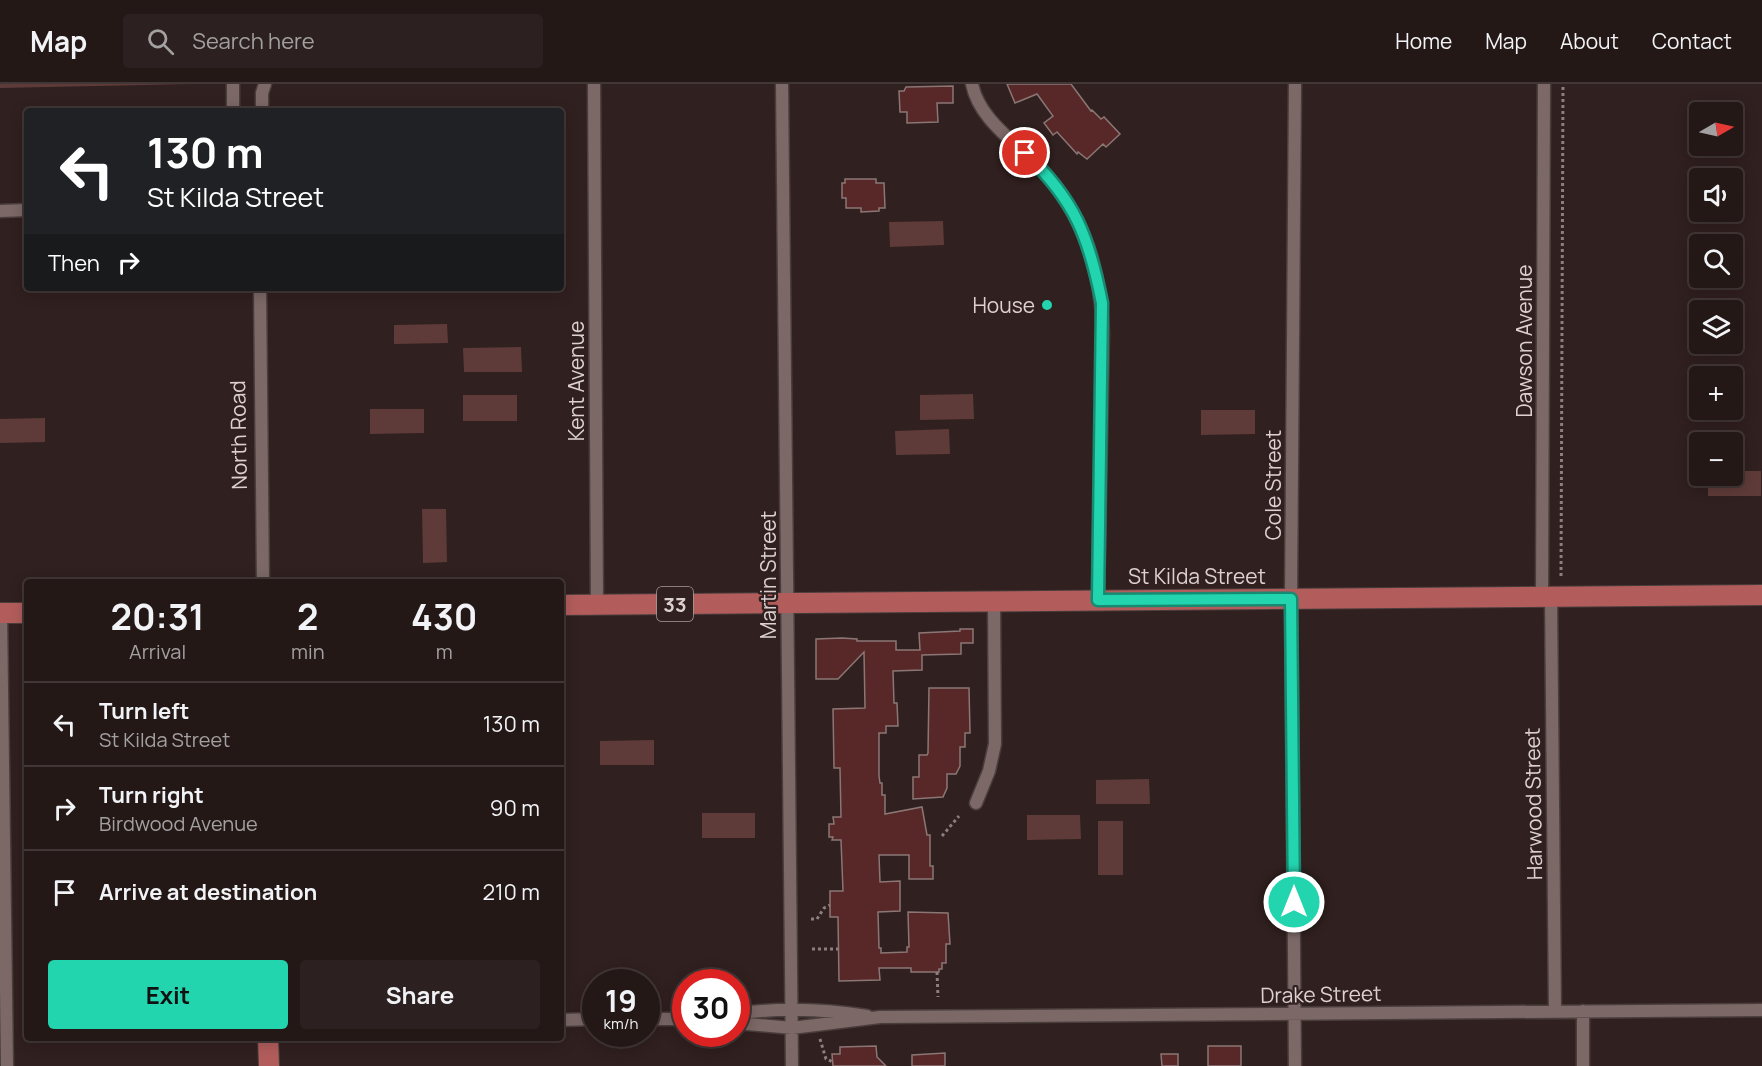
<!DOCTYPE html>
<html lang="en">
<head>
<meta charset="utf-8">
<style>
	:root { --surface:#241817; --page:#2c2120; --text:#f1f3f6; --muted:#a3a0a1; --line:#413736; --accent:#23d5af }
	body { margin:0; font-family:Manrope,sans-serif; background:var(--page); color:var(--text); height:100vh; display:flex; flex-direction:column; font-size:22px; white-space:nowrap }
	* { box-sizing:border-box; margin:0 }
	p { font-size:20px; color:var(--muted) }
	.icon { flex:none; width:33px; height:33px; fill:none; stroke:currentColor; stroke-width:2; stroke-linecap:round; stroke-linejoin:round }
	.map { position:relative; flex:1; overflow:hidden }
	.sheet { position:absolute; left:24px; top:495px; width:540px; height:462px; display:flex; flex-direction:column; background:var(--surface); border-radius:6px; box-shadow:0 3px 15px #0003,0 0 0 2px var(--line) }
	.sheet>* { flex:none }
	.top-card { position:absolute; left:24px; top:24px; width:540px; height:183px; border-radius:6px; box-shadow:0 3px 15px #0003,0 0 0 2px var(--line); background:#202124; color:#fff; overflow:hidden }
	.needle { width:39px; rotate:81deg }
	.fabs { position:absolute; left:1689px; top:18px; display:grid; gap:12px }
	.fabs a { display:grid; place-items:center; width:54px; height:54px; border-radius:6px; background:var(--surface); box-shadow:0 3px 15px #0003,0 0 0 2px var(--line); font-size:30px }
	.speed { position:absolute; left:582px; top:885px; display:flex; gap:12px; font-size:30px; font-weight:700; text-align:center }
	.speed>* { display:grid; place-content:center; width:78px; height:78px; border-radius:50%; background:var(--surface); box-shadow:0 3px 15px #0003,0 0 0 2px var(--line); line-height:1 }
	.speed small { font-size:15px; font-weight:400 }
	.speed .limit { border:9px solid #d22; background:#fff; color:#111 }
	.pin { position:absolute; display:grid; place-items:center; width:51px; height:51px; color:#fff; margin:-26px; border:3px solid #fff; border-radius:50%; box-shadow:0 2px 6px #0007 }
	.me { position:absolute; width:66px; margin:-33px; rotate:0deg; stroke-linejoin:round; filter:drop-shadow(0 0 4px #0008) }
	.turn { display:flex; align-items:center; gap:21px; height:126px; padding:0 24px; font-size:27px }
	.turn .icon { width:78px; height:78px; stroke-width:2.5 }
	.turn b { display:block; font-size:42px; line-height:51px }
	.then { display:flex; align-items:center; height:57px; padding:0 24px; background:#0003; gap:12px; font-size:22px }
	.eta { display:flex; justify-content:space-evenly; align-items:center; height:102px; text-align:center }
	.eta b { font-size:36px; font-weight:700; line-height:42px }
	.button { display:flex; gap:12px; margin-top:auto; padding:12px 24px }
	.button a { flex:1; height:69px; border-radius:6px; background:var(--accent); color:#111; font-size:24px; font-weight:700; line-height:69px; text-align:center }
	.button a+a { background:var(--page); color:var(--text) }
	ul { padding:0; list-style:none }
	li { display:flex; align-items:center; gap:18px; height:84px; padding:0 24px; border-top:2px solid var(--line) }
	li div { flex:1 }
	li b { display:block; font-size:22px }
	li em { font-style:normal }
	header { display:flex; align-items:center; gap:36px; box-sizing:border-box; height:84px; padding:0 30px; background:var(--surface); border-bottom:2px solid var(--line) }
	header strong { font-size:28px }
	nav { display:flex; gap:33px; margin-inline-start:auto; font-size:21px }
	.search { width:420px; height:54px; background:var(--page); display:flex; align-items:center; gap:15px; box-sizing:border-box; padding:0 21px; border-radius:6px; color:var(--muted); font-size:22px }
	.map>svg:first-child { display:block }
	.green { fill:#5e3b39 }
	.building { fill:#572827; stroke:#8a7775; stroke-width:1.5 }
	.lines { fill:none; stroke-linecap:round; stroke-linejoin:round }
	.minor-casing { stroke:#4a3e3d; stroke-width:15 }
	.primary-casing { stroke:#4a3e3d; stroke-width:22 }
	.path { stroke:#8c7f7e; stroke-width:3; stroke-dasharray:3 3; stroke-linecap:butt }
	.minor { stroke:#7b6867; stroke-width:12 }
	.primary { stroke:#b25d5c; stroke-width:20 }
	.route-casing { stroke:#178a72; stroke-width:15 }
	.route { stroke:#23d5af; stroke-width:10 }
	.poi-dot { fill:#23d5af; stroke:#30201f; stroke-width:2 }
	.labels { text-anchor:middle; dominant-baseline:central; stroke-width:4.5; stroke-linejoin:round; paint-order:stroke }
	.shield { fill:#30201f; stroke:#a89c9b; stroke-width:1.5 }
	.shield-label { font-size:20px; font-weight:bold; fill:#dcd1d0 }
	.poi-label { font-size:21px; fill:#dcd1d0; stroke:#30201f; text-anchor:end }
	.street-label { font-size:21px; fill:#dcd1d0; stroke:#30201f }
</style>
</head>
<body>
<header>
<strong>Map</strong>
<div class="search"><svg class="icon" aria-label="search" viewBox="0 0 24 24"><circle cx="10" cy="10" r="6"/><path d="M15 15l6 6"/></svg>Search here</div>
<nav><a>Home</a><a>Map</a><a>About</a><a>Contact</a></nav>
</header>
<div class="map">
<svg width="1762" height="982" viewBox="0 0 1762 982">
	<rect width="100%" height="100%" fill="#30201f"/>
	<!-- green -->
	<path class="green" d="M 0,0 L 191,0 L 0,4 Z
		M 943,137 L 944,161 L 890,163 L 889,138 Z
		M 447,240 L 448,259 L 394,260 L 394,241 Z
		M 521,263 L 522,288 L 464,288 L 463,264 Z
		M 973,310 L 974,335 L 920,336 L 920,311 Z
		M 463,311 L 517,311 L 517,337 L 463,337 Z
		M 370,325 L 424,325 L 424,349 L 370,350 Z
		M 1201,326 L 1255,326 L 1255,350 L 1201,351 Z
		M 45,334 L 45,358 L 0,359 L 0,335 Z
		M 949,345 L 950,370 L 896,371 L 895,347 Z
		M 1733,387 L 1761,387 L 1761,412 L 1708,412 L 1708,392 L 1732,392 Z
		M 422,425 L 446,425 L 447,478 L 423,479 Z
		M 654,656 L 654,681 L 600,681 L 600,657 Z
		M 1149,695 L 1150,720 L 1096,720 L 1096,696 Z
		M 702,729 L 755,729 L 755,754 L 702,754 Z
		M 1027,731 L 1080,731 L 1081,755 L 1027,756 Z
		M 1098,737 L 1123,737 L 1123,791 L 1098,791 Z"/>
	<!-- building -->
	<path class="building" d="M 1007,0 L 1071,0 L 1091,27 L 1092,26 L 1101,35 L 1104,33 L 1120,50 L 1106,63 L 1103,60 L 1087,75 L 1078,68 L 1077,70 L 1057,48 L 1053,51 L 1044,39 L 1053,32 L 1037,10 L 1015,19 Z
		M 953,2 L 953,19 L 937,19 L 938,38 L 907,39 L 907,28 L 900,28 L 899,7 L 904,7 L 906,3 Z
		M 845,95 L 876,95 L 876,99 L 884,99 L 885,124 L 879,124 L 879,127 L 861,128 L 861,124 L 846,124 L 846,114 L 842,114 L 842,99 L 845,99 Z
		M 960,545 L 973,545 L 973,559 L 961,559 L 961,570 L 922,571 L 922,586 L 893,587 L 894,619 L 897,619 L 898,642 L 886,642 L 886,649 L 879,649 L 879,692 L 880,699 L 882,699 L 882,711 L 885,711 L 885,730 L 922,723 L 927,751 L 930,751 L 930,782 L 933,782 L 933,795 L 909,795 L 909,771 L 879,771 L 880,798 L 900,797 L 900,827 L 878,828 L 879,864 L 881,864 L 881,869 L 907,868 L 907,863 L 909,863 L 908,828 L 948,829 L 950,860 L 946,860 L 946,879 L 942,879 L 942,885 L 939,885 L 939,888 L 911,888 L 911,884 L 879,884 L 880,896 L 839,897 L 838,833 L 830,833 L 830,807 L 843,807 L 841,756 L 832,756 L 833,753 L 829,753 L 829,740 L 834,740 L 833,733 L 841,733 L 840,684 L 834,684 L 833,625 L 865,624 L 864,568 L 838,595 L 816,595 L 816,555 L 842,554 L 857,555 L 857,557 L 896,557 L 896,566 L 920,566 L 919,549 L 960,547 Z
		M 929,604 L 969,604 L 970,649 L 965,649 L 965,663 L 960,663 L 960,682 L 956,690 L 947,690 L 947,704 L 943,713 L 913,715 L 913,693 L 919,693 L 919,671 L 927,671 L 928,669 Z
		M 876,962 L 877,973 L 886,982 L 833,982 L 832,970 L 840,970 L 840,963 Z
		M 1208,962 L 1241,962 L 1241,982 L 1208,982 Z
		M 945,969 L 945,982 L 912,982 L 912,971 Z
		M 1161,970 L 1178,970 L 1178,982 L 1162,982 Z"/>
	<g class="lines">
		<defs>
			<path id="minor" d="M 233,0 L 233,27
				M 594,0 L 597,521
				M 782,0 L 792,982
				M 972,0 C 979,35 1014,57 1037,81 C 1082,126 1101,185 1103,248 L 1098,516
				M 262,27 L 262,9 L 265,0
				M 0,127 L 27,126
				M 260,204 L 263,498
				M 1542,513 L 1544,0
				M 1551,513 L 1555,927
				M 1,529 L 7,982
				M 976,719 L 989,687 L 995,660 L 994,517
				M 1583,927 L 1583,982
				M 736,930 C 781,923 823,925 867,932
				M 646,935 L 686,935
				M 561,936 L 596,935
				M 736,939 L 792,944 L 880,933 L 1762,926
				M 1295,982 L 1291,515 L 1295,0"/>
			<path id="primary" d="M 561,521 L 1762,511
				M 0,529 L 27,529
				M 268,954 L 269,982"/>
		</defs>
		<!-- minor casing -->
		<use href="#minor" class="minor-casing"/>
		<!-- primary casing -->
		<use href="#primary" class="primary-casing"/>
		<!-- path -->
		<path class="path" d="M 1561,492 L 1563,0
			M 942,752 L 959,732
			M 811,835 L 817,835 L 824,824 L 830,821
			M 812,865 L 838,865
			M 937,888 L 938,913
			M 820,955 L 826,975 L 833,978"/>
		<!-- minor -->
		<use href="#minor" class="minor"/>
		<!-- primary -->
		<use href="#primary" class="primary"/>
	</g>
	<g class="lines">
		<defs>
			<path id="route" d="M 1025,69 C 1075,116 1089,153 1102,219 L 1098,516 L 1291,515 L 1294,818"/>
		</defs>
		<!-- route casing -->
		<use href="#route" class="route-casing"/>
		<!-- route -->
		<use href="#route" class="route"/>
	</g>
	<!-- markers -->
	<circle class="poi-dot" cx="1047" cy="221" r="6"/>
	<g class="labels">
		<!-- shield labels -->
		<rect class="shield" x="657" y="503" width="36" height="34" rx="4.5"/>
		<g class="shield-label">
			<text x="675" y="520">33</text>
		</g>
		<!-- poi labels -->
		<g class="poi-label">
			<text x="1035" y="221">House</text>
		</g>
		<!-- street labels -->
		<g class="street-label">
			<text transform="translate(1524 257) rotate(-90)">Dawson Avenue</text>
			<text transform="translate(576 297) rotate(-90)">Kent Avenue</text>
			<text transform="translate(238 351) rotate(-91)">North Road</text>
			<text transform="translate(1273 401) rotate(-90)">Cole Street</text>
			<text transform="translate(768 491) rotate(-90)">Martin Street</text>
			<text x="1197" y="492">St Kilda Street</text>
			<text transform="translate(1533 720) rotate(-91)">Harwood Street</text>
			<text transform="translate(1321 910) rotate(-1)">Drake Street</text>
		</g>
	</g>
</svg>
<div class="fabs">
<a><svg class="needle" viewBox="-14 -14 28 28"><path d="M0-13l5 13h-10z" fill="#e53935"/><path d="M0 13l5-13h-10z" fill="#a3a0a1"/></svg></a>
<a><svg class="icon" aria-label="sound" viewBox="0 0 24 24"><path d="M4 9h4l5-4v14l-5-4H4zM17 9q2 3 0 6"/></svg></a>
<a><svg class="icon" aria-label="search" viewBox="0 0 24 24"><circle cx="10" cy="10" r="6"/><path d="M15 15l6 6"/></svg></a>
<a><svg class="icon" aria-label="layers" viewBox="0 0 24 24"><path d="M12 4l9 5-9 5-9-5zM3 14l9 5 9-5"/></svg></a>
<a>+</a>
<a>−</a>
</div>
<div class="speed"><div>19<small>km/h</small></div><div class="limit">30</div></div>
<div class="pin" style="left:1025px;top:69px;background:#d93025"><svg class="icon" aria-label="arrive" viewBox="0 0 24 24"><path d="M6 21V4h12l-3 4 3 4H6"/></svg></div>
<svg class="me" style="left:1294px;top:818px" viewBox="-20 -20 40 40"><circle r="17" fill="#23d5af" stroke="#fff" stroke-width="3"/><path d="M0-11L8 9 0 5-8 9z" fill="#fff"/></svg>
<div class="top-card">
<div class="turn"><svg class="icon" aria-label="left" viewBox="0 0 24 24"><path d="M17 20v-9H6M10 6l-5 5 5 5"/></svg><div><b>130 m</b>St Kilda Street</div></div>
<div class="then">Then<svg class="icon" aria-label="right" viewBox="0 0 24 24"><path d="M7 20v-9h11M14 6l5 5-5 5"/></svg></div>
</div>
<section class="sheet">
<div class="eta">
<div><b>20:31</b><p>Arrival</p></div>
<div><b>2</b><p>min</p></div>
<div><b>430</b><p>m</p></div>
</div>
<ul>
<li><svg class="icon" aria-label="left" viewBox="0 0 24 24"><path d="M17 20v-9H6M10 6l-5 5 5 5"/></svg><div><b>Turn left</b><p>St Kilda Street</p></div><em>130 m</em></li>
<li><svg class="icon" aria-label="right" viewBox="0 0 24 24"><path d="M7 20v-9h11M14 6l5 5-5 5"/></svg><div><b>Turn right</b><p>Birdwood Avenue</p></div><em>90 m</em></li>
<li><svg class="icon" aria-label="arrive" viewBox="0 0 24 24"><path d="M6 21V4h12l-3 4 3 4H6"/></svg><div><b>Arrive at destination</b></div><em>210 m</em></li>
</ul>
<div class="button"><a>Exit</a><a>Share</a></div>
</section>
</div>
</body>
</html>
